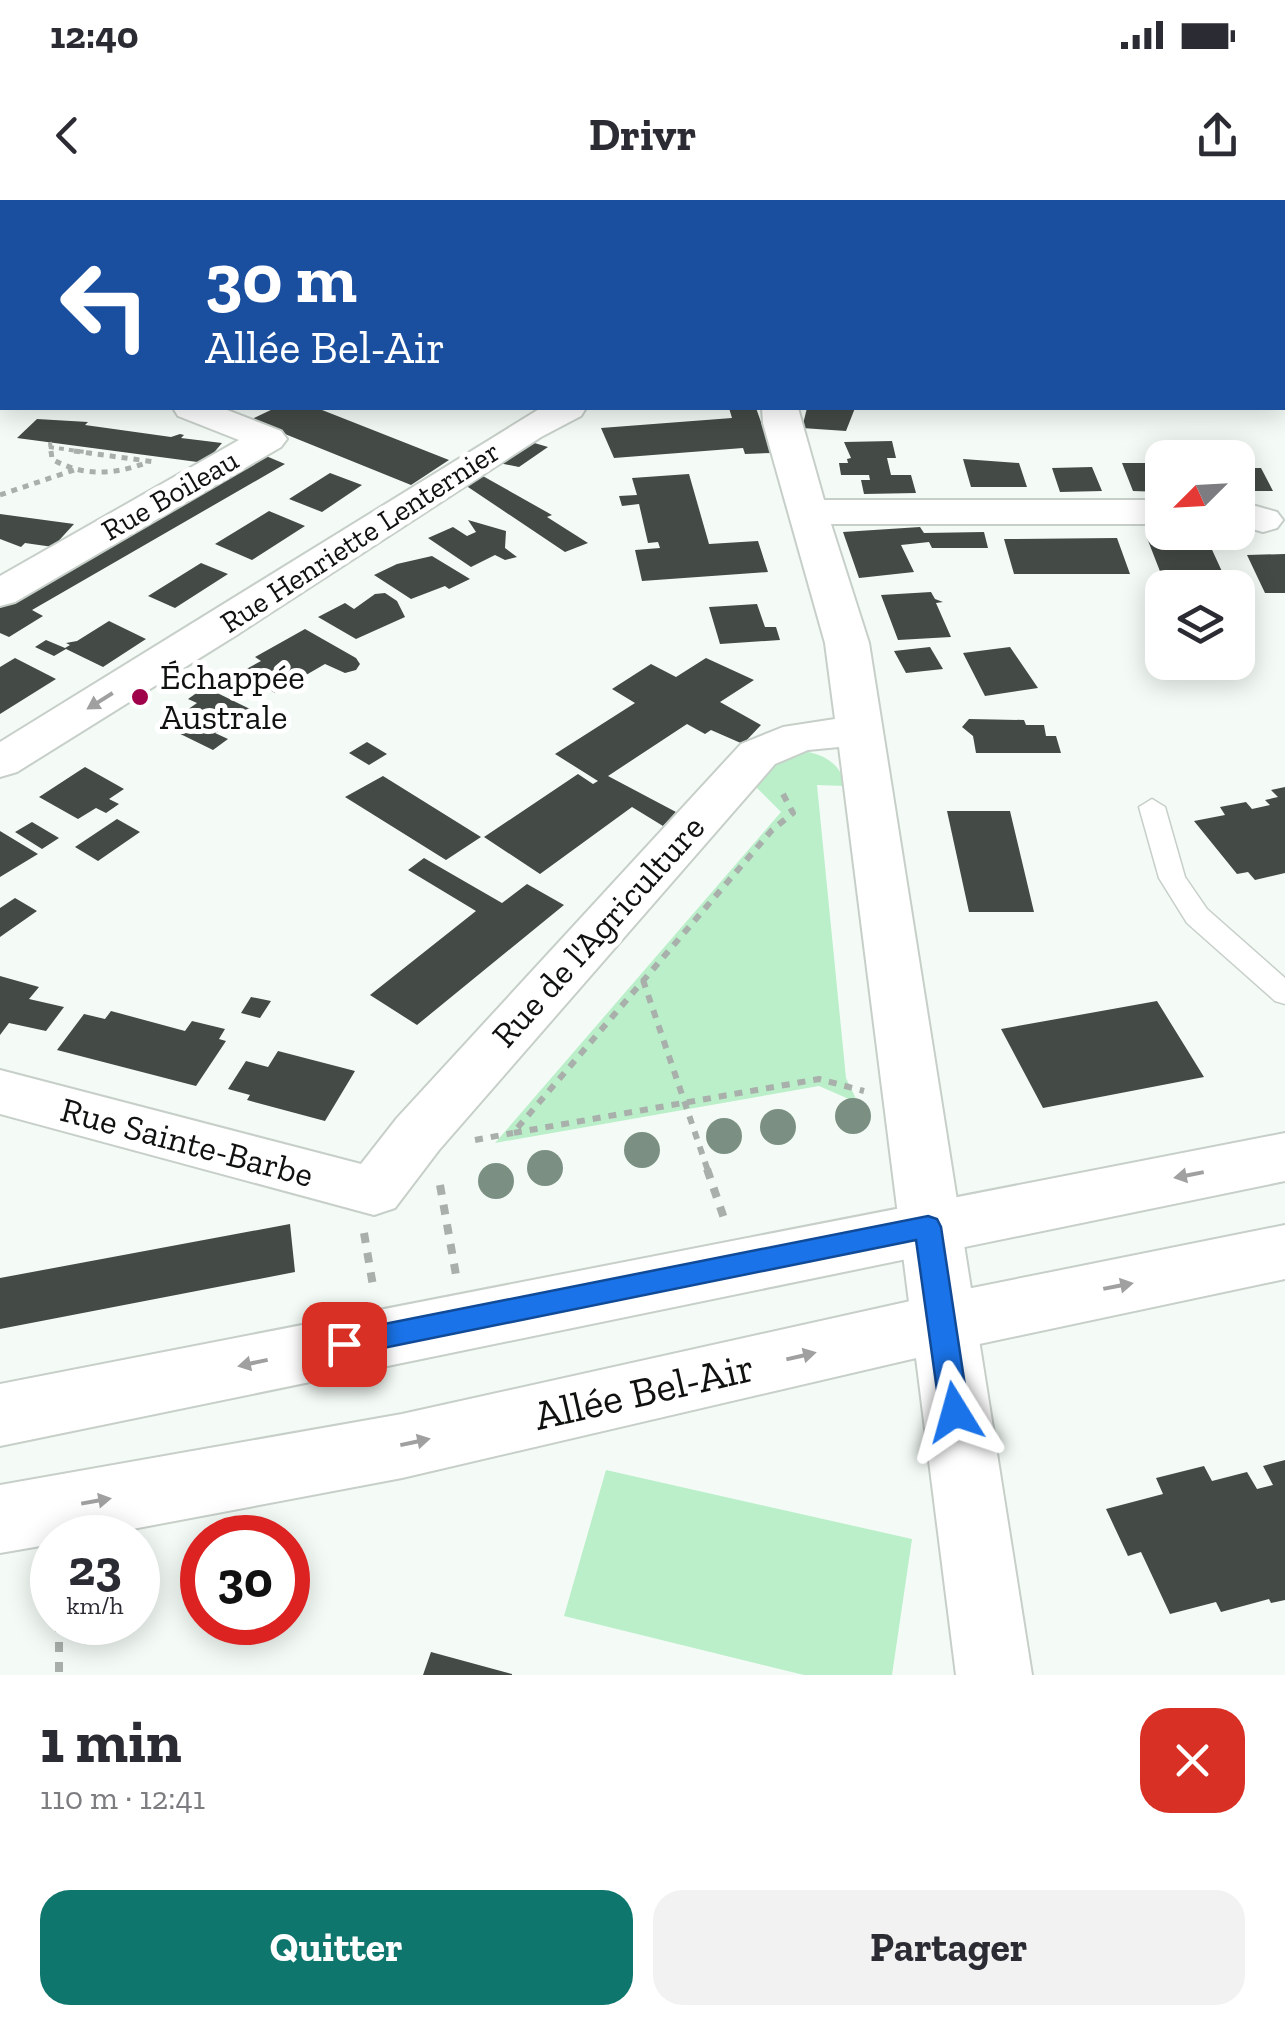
<!DOCTYPE html>
<html lang="fr">
<head>
<meta charset="utf-8">
<style>
	:root { --surface:#fff; --page:#f2f2f3; --text:#2b2b33; --muted:#7c7c81; --accent:#0f766e }
	body { margin:0; font-family:"Zilla Slab",serif; background:var(--page); color:var(--text); height:100vh; display:flex; flex-direction:column; font-size:38px; white-space:nowrap }
	* { box-sizing:border-box; margin:0 }
	p { font-size:32px; color:var(--muted) }
	.icon { flex:none; width:55px; height:55px; fill:none; stroke:currentColor; stroke-width:2; stroke-linecap:round; stroke-linejoin:round }
	.map { position:relative; height:1475px; overflow:hidden }
	.drawer { display:flex; flex-direction:column; background:var(--surface); flex:1 }
	.drawer>* { flex:none }
	.hud { position:absolute; left:0px; top:0px; width:1285px; height:210px; box-shadow:0 5px 25px #0003; background:#1a4fa0; color:#fff; overflow:hidden }
	.needle { width:65px; rotate:246deg }
	.controls { position:absolute; left:1145px; top:240px; display:grid; gap:20px }
	.controls a { display:grid; place-items:center; width:110px; height:110px; border-radius:20px; background:var(--surface); box-shadow:0 5px 25px #0003; font-size:50px }
	.speed { position:absolute; left:30px; top:1315px; display:flex; gap:20px; font-size:50px; font-weight:700; text-align:center }
	.speed>* { display:grid; place-content:center; width:130px; height:130px; border-radius:50%; background:var(--surface); box-shadow:0 5px 25px #0003; line-height:1 }
	.speed small { font-size:25px; font-weight:400 }
	.speed .limit { border:15px solid #d22; background:#fff; color:#111 }
	.pin { position:absolute; display:grid; place-items:center; width:85px; height:85px; color:#fff; margin:-42px; border-radius:20px; box-shadow:0 5px 15px #0006 }
	.me { position:absolute; width:110px; margin:-55px; rotate:352deg; stroke-linejoin:round; filter:drop-shadow(0 0 8px #0008) }
	.turn { display:flex; align-items:center; gap:35px; height:210px; padding:0 40px; font-size:45px }
	.turn .icon { width:130px; height:130px; stroke-width:2.5 }
	.turn b { display:block; font-size:70px; line-height:85px }
	.round { display:grid; place-items:center; flex:none; width:105px; height:105px; border-radius:30px; background:var(--page) }
	.head { display:flex; align-items:center; justify-content:space-between; height:170px; padding:0 40px }
	h1 { font-size:60px; font-weight:700; line-height:75px }
	.cta { display:flex; gap:20px; margin-top:auto; padding:20px 40px }
	.cta a { flex:1; height:115px; border-radius:30px; background:var(--accent); color:#fff; font-size:40px; font-weight:700; line-height:115px; text-align:center }
	.cta a+a { background:var(--page); color:var(--text) }
	.status { display:flex; justify-content:space-between; align-items:center; height:70px; padding:0 50px; background:var(--surface); direction:ltr }
	.status svg { height:28px; fill:currentColor }
	header { display:flex; justify-content:space-between; align-items:center; height:130px; padding:0 40px; background:var(--surface); font-size:45px; font-weight:700 }
	.map>svg:first-child { display:block }
	.green { fill:#baefca }
	.building { fill:#444a46 }
	.lines { fill:none; stroke-linecap:round; stroke-linejoin:round }
	.lane-casing { stroke:#c7cfc9; stroke-width:3 }
	.street-casing { stroke:#c7cfc9; stroke-width:4 }
	.secondary-casing { stroke:#c7cfc9; stroke-width:4 }
	.path-far3 { stroke:#a9afab; stroke-width:4; stroke-dasharray:5 5; stroke-linecap:butt }
	.path-far2 { stroke:#a9afab; stroke-width:5; stroke-dasharray:6 6; stroke-linecap:butt }
	.path-far1 { stroke:#a9afab; stroke-width:6; stroke-dasharray:8 8; stroke-linecap:butt }
	.path { stroke:#a9afab; stroke-width:8; stroke-dasharray:10 10; stroke-linecap:butt }
	.lane { fill:#fff; fill-rule:evenodd }
	.street { fill:#fff; fill-rule:evenodd }
	.secondary { fill:#fff; fill-rule:evenodd }
	.tree { fill:#7b9082 }
	.oneway { fill:#9fa09f }
	.route { fill:#1a73e8; stroke:#114b97; stroke-width:2.5 }
	.poi-dot { fill:#9f044a; stroke:#fff; stroke-width:4 }
	.labels { text-anchor:middle; dominant-baseline:central; stroke-width:10; stroke-linejoin:round; paint-order:stroke }
	.far-street-label { font-size:30px; fill:#101210; stroke:#fff }
	.poi-label { font-size:35px; fill:#101210; stroke:#fff; text-anchor:start }
	.street-label { font-size:35px; fill:#101210; stroke:#fff }
	.near-street-label { font-size:42px; fill:#101210; stroke:#fff }
</style>
</head>
<body>
<div class="status"><b>12:40</b><svg viewBox="0 0 49 12"><path d="M0 12V9h3v3zM5 12V6h3v6zM10 12V3h3v9zM15 12V0h3v12zM26 1h20v11H26zM47 4h2v5h-2z"/></svg></div>
<header><svg class="icon" aria-label="back" viewBox="0 0 24 24"><path d="M15 5l-7 7 7 7"/></svg>Drivr<svg class="icon" aria-label="share" viewBox="0 0 24 24"><path d="M12 15V3M7 8l5-5 5 5M5 13v7h14v-7"/></svg></header>
<div class="map">
<svg width="1285" height="1475" viewBox="0 0 1285 1475">
	<rect width="100%" height="100%" fill="#f4fbf6"/>
	<!-- green -->
	<path class="green" d="M 796,550 C 819,552 841,561 845,586 L 817,585 L 846,878 L 858,903 L 819,886 L 495,943 L 781,612 L 748,579 Z
		M 606,1270 L 912,1339 L 892,1475 L 804,1475 L 564,1416 Z"/>
	<!-- building -->
	<path class="building" d="M 275,208 L 317,208 L 449,260 L 411,285 L 250,220 Z
		M 729,208 L 756,208 L 772,253 L 745,254 L 743,248 L 614,258 L 601,228 L 732,218 Z
		M 807,208 L 855,208 L 846,231 L 802,228 Z
		M 37,219 L 88,222 L 85,225 L 171,237 L 180,234 L 184,235 L 181,238 L 222,243 L 205,263 L 17,238 Z
		M 892,241 L 896,258 L 887,258 L 891,275 L 911,275 L 916,293 L 864,294 L 861,280 L 870,280 L 869,275 L 841,275 L 839,263 L 848,263 L 847,259 L 851,258 L 844,242 Z
		M 531,242 L 548,247 L 519,267 L 499,263 Z
		M 266,256 L 285,264 L 32,410 L 43,416 L 9,437 L 0,433 L 0,408 Z
		M 963,259 L 1019,263 L 1027,287 L 971,287 Z
		M 1122,263 L 1162,263 L 1162,292 L 1133,291 Z
		M 1092,267 L 1102,291 L 1060,292 L 1052,268 Z
		M 1238,268 L 1261,268 L 1273,291 L 1238,291 Z
		M 330,273 L 362,285 L 322,312 L 289,299 Z
		M 689,274 L 709,344 L 758,341 L 768,372 L 642,381 L 635,350 L 660,348 L 658,342 L 648,343 L 639,304 L 622,306 L 619,296 L 637,295 L 632,278 Z
		M 481,275 L 552,315 L 547,317 L 588,343 L 565,352 L 465,285 Z
		M 269,311 L 305,326 L 252,360 L 215,344 Z
		M 0,314 L 74,324 L 53,347 L 25,343 L 21,347 L 0,339 Z
		M 468,320 L 506,331 L 505,348 L 517,357 L 505,360 L 495,355 L 471,367 L 428,338 L 453,327 L 467,336 L 476,332 Z
		M 920,327 L 924,333 L 984,332 L 988,348 L 932,348 L 929,342 L 901,345 L 914,372 L 859,378 L 843,332 Z
		M 1117,338 L 1130,374 L 1014,374 L 1004,339 Z
		M 1147,338 L 1208,341 L 1225,378 L 1163,379 Z
		M 1285,354 L 1285,393 L 1265,393 L 1247,355 Z
		M 432,356 L 470,379 L 449,389 L 445,386 L 411,399 L 374,375 L 397,364 Z
		M 201,363 L 228,374 L 175,408 L 148,396 Z
		M 931,392 L 935,399 L 943,402 L 936,403 L 951,437 L 898,440 L 881,395 Z
		M 385,393 L 397,401 L 405,417 L 356,439 L 318,417 L 345,403 L 354,409 L 375,394 Z
		M 757,404 L 765,427 L 776,427 L 780,440 L 720,444 L 709,407 Z
		M 109,421 L 146,439 L 103,467 L 66,449 L 54,456 L 35,447 L 46,440 L 65,448 L 70,445 L 66,443 L 77,441 Z
		M 305,429 L 356,458 L 360,464 L 356,470 L 345,473 L 325,464 L 275,493 L 241,472 L 261,461 L 255,457 Z
		M 930,447 L 943,469 L 906,473 L 894,451 Z
		M 1010,447 L 1038,488 L 985,496 L 963,453 Z
		M 15,458 L 56,479 L 0,514 L 0,467 Z
		M 706,458 L 754,480 L 720,502 L 761,525 L 743,544 L 711,530 L 705,534 L 687,524 L 608,576 L 676,612 L 663,626 L 632,607 L 540,674 L 484,637 L 578,574 L 593,584 L 598,581 L 555,554 L 635,503 L 612,489 L 651,464 L 676,477 Z
		M 205,487 L 250,509 L 215,533 L 228,539 L 213,550 L 164,526 L 197,503 L 188,499 Z
		M 969,519 L 1024,520 L 1026,525 L 1044,525 L 1046,536 L 1056,536 L 1061,553 L 976,553 L 973,536 L 962,527 Z
		M 367,542 L 387,554 L 369,565 L 349,553 Z
		M 85,567 L 124,589 L 109,599 L 119,604 L 106,613 L 96,608 L 78,619 L 39,597 Z
		M 383,576 L 481,637 L 446,660 L 345,597 Z
		M 1285,587 L 1285,673 L 1255,680 L 1248,672 L 1237,674 L 1194,621 L 1225,615 L 1220,607 L 1246,602 L 1252,609 L 1270,605 L 1265,600 L 1278,597 L 1271,590 Z
		M 947,611 L 1010,611 L 1034,712 L 969,712 Z
		M 117,619 L 140,632 L 98,661 L 75,647 Z
		M 32,622 L 59,638 L 42,649 L 15,632 Z
		M 0,631 L 38,654 L 0,677 Z
		M 424,658 L 502,703 L 527,684 L 564,705 L 417,825 L 370,795 L 476,711 L 408,670 Z
		M 15,698 L 37,711 L 0,737 L 0,708 Z
		M 0,776 L 39,787 L 29,799 L 64,807 L 46,831 L 9,823 L 0,835 Z
		M 251,797 L 271,801 L 260,818 L 241,813 Z
		M 1157,801 L 1204,877 L 1043,908 L 1001,829 Z
		M 111,811 L 185,831 L 192,821 L 225,829 L 219,839 L 226,841 L 196,886 L 57,850 L 84,814 L 105,819 Z
		M 278,851 L 355,871 L 325,921 L 247,900 L 250,895 L 228,889 L 246,861 L 268,867 Z
		M 290,1024 L 295,1072 L 0,1129 L 0,1078 Z
		M 1285,1260 L 1285,1400 L 1271,1403 L 1269,1399 L 1221,1412 L 1216,1402 L 1170,1414 L 1141,1352 L 1128,1356 L 1106,1309 L 1163,1294 L 1156,1278 L 1204,1266 L 1212,1281 L 1247,1272 L 1257,1289 L 1273,1285 L 1263,1266 Z
		M 431,1452 L 512,1474 L 512,1475 L 423,1475 Z"/>
	<g class="lines">
		<defs>
			<path id="lane" d="M 1152,599 L 1165,607 L 1185,677 L 1207,709 L 1285,778 L 1285,804 L 1275,801 L 1187,723 L 1159,678 L 1139,607 Z"/>
			<path id="street" d="M 1078,0 L 1120,0 L 1121,2 L 1080,2 Z
				M 0,175 L 2,175 L 2,197 L 0,197 Z
				M 173,208 L 222,208 L 281,231 L 287,239 L 281,247 L 15,402 L 0,406 L 0,376 L 239,240 L 178,216 Z
				M 541,208 L 586,208 L 581,216 L 541,237 L 235,436 L 17,572 L 0,577 L 0,542 Z
				M 762,208 L 798,208 L 824,300 L 1162,300 L 1162,324 L 831,324 L 869,443 L 1032,1475 L 956,1475 L 839,547 L 808,550 L 775,564 L 439,950 L 395,1008 L 374,1015 L 0,914 L 0,870 L 361,964 L 397,918 L 741,544 L 783,527 L 835,519 L 825,443 L 763,223 Z
				M 1238,301 L 1277,312 L 1283,320 L 1277,328 L 1263,332 L 1238,325 Z"/>
			<path id="secondary" d="M 2,31 L 2,52 L 0,53 L 0,32 Z
				M 1285,933 L 1285,981 L 0,1246 L 0,1184 Z
				M 1285,1025 L 1285,1079 L 942,1152 L 402,1278 L 85,1338 L 52,1338 L 52,1344 L 0,1353 L 0,1285 L 402,1214 L 942,1094 Z"/>
		</defs>
		<!-- lane casing -->
		<use href="#lane" class="lane-casing"/>
		<!-- street casing -->
		<use href="#street" class="street-casing"/>
		<!-- secondary casing -->
		<use href="#secondary" class="secondary-casing"/>
		<!-- path-far3 -->
		<path class="path-far3" d="M 707,0 L 711,2
			M 50,242 L 51,253
			M 49,247 L 92,253"/>
		<!-- path-far2 -->
		<path class="path-far2" d="M 51,251 L 52,259 C 83,277 115,275 148,262
			M 74,251 L 155,262
			M 0,295 L 74,270"/>
		<!-- path-far1 -->
		<path class="path-far1" d="M 783,594 L 793,613 L 772,630 L 513,933 L 819,879 L 864,891
			M 643,780 L 708,971
			M 475,940 L 513,933"/>
		<!-- path -->
		<path class="path" d="M 707,969 L 726,1024
			M 440,985 L 456,1075
			M 364,1033 L 373,1086
			M 59,1422 L 59,1475"/>
		<!-- lane -->
		<use href="#lane" class="lane"/>
		<!-- street -->
		<use href="#street" class="street"/>
		<!-- secondary -->
		<use href="#secondary" class="secondary"/>
	</g>
	<!-- trees -->
	<g class="tree">
		<circle cx="853" cy="916" r="18"/>
		<circle cx="778" cy="927" r="18"/>
		<circle cx="724" cy="936" r="18"/>
		<circle cx="642" cy="950" r="18"/>
		<circle cx="545" cy="968" r="18"/>
		<circle cx="496" cy="981" r="18"/>
	</g>
	<!-- one-way arrows -->
	<defs><path id="oneway-solid" d="M-6-.8H1V-3.2L6.5 0L1 3.2V.8H-6Z" transform="scale(2.5)"/></defs>
	<g class="oneway">
		<use href="#oneway-solid" transform="translate(100 501) rotate(148)"/>
		<use href="#oneway-solid" transform="translate(1189 975) rotate(169)"/>
		<use href="#oneway-solid" transform="translate(1118 1086) rotate(-11)"/>
		<use href="#oneway-solid" transform="translate(801 1156) rotate(-13)"/>
		<use href="#oneway-solid" transform="translate(253 1163) rotate(168)"/>
		<use href="#oneway-solid" transform="translate(415 1242) rotate(-12)"/>
		<use href="#oneway-solid" transform="translate(96 1301) rotate(-10)"/>
	</g>
	<!-- route -->
	<path class="route" d="M 928,1016 L 937,1019 L 941,1027 L 969,1212 L 965,1222 L 955,1225 L 944,1222 L 940,1212 L 916,1040 L 344,1156 L 334,1153 L 330,1144 L 334,1135 L 344,1132 Z"/>
	<!-- markers -->
	<circle class="poi-dot" cx="140" cy="497" r="10"/>
	<g class="labels">
		<!-- far-street labels -->
		<g class="far-street-label">
			<text transform="translate(170 295) rotate(-30)">Rue Boileau</text>
			<text transform="translate(360 337) rotate(-33)">Rue Henriette Lenternier</text>
		</g>
		<!-- poi labels -->
		<g class="poi-label">
			<text x="160" y="477">Échappée<tspan x="160" dy="40">Australe</tspan></text>
		</g>
		<!-- street labels -->
		<g class="street-label">
			<text transform="translate(598 731) rotate(-48)">Rue de l'Agriculture</text>
			<text transform="translate(187 942) rotate(15)">Rue Sainte-Barbe</text>
		</g>
		<!-- near-street labels -->
		<g class="near-street-label">
			<text transform="translate(644 1191) rotate(-13)">Allée Bel-Air</text>
		</g>
	</g>
</svg>
<div class="controls">
<a><svg class="needle" viewBox="-14 -14 28 28"><path d="M0-13l5 13h-10z" fill="#e53935"/><path d="M0 13l5-13h-10z" fill="#7c7c81"/></svg></a>
<a><svg class="icon" aria-label="layers" viewBox="0 0 24 24"><path d="M12 4l9 5-9 5-9-5zM3 14l9 5 9-5"/></svg></a>
</div>
<div class="speed"><div>23<small>km/h</small></div><div class="limit">30</div></div>
<div class="pin" style="left:344px;top:1144px;background:#d93025"><svg class="icon" aria-label="arrive" viewBox="0 0 24 24"><path d="M6 21V4h12l-3 4 3 4H6"/></svg></div>
<svg class="me" style="left:955px;top:1212px" viewBox="-20 -20 40 40"><path d="M0-17L14 15 0 8-14 15z" fill="#1a73e8" stroke="#fff" stroke-width="4"/></svg>
<div class="hud">
<div class="turn"><svg class="icon" aria-label="left" viewBox="0 0 24 24"><path d="M17 20v-9H6M10 6l-5 5 5 5"/></svg><div><b>30 m</b>Allée Bel-Air</div></div>
</div>
</div>
<section class="drawer">
<div class="head"><div><h1>1 min</h1><p>110 m · 12:41</p></div><a class="round" style="background:#d93025;color:#fff"><svg class="icon" aria-label="close" viewBox="0 0 24 24"><path d="M6 6l12 12M18 6L6 18"/></svg></a></div>
<div class="cta"><a>Quitter</a><a>Partager</a></div>
</section>
</body>
</html>
